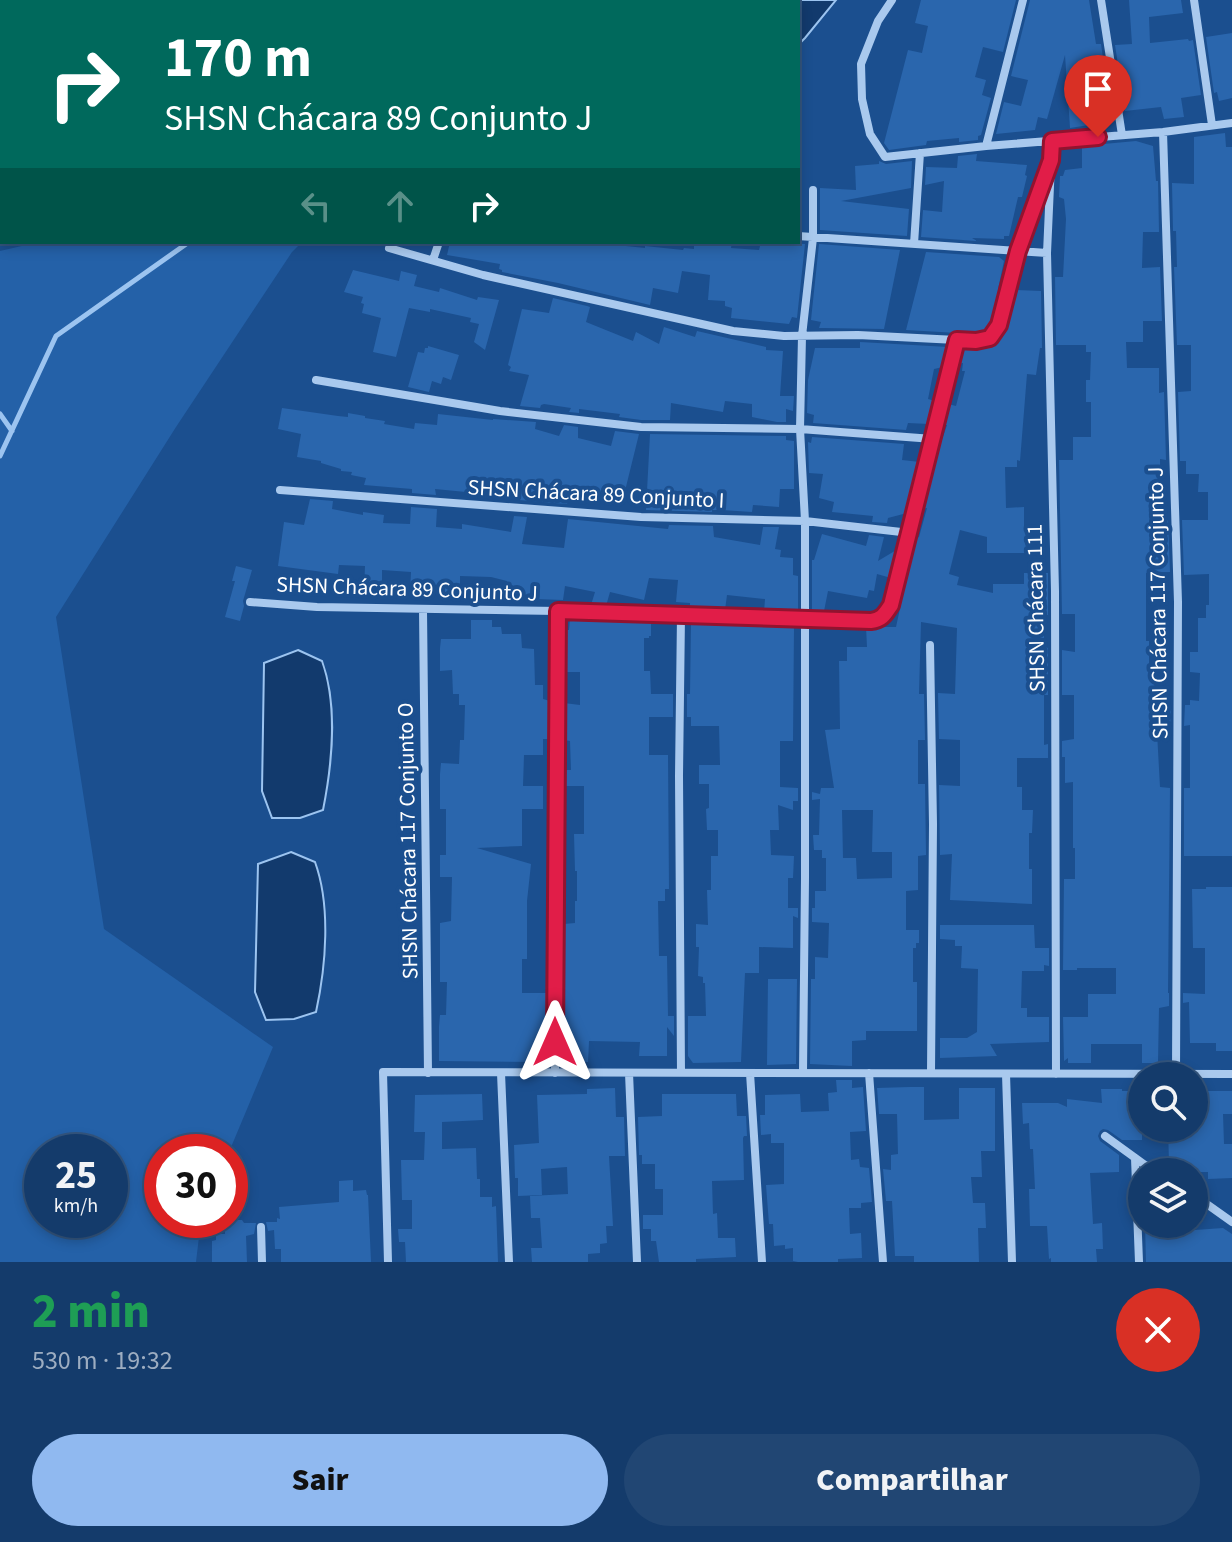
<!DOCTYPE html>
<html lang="pt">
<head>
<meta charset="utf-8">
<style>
	:root { --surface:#143b6b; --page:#214673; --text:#f1f3f6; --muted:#9dadc1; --line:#33557e; --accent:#90b9f0 }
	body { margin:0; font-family:"Source Sans 3",sans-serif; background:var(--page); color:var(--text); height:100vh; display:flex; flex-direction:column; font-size:30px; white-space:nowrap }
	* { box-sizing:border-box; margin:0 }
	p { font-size:26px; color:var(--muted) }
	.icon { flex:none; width:44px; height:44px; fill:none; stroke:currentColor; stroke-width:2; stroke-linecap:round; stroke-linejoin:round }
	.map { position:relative; height:1262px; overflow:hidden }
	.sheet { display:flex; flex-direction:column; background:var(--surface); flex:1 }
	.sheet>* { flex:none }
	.hud { position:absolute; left:0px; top:0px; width:800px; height:244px; box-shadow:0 4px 12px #0003,0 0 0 2px var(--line); background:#00695c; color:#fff; overflow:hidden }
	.controls { position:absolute; left:1128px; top:1062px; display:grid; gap:16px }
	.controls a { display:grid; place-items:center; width:80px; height:80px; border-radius:50%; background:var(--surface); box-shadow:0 4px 12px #0003,0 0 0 2px var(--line); font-size:40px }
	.speed { position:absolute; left:24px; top:1134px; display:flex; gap:16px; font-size:40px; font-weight:700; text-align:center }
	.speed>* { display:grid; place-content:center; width:104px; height:104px; border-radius:50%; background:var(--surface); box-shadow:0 4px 12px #0003,0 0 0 2px var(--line); line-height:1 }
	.speed small { font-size:20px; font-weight:400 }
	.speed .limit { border:12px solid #d22; background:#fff; color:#111 }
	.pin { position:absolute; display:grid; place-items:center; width:68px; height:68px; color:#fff; margin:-82px -34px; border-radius:50% 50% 50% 0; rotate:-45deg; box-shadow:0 0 8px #0007 }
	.pin .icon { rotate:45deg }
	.me { position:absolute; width:88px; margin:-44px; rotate:0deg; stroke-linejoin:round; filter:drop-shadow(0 0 6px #0008) }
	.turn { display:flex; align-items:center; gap:28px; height:168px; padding:0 32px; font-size:36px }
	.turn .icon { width:104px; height:104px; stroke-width:2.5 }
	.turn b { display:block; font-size:56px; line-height:68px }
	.lanes { display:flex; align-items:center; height:76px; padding:0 32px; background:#0003; justify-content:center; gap:40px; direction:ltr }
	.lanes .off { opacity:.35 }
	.round { display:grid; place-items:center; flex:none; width:84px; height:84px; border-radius:42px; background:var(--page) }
	.head { display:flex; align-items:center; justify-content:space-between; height:136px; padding:0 32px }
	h1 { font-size:48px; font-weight:800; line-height:60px; color:#1e9e55 }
	.action { display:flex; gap:16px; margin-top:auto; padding:16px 32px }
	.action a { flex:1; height:92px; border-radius:48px; background:var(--accent); color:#111; font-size:32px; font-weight:800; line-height:92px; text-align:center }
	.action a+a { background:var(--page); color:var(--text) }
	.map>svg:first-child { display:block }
	.green { fill:#2461a8; fill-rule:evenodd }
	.water { fill:#123a6d; stroke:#9cc4f0; stroke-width:2 }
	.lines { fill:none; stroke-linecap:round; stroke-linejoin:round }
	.stream { stroke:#9cc4f0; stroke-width:5 }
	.building { fill:#2a66ad; fill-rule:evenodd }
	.street { stroke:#a9c9ee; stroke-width:8 }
	.route-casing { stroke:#92132f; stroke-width:20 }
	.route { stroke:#e11d48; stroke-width:14 }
	.labels { text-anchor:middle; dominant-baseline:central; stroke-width:8; stroke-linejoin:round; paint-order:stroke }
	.street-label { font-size:22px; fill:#fff; stroke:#1b4f8f }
</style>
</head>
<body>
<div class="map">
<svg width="1232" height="1262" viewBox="0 0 1232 1262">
	<rect width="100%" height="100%" fill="#1b4f8f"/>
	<!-- green -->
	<path class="green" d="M 39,242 L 302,242 L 292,252 L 176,427 L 56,617 L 104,929 L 273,1047 L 229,1152 L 162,1152 L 162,1220 L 201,1220 L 196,1262 L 0,1262 L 0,251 ZM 42,1152 L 110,1152 L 110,1220 L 42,1220 Z"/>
	<!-- water -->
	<path class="water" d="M 749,0 L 836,0 L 805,38 L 798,45 L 798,2 L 748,2 Z
		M 298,650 L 322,661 C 338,705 332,765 323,810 L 300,818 L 272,818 L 262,791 L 264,663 Z
		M 291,852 L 315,862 C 331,906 326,966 316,1012 L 294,1019 L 266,1020 L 255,992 L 258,864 Z"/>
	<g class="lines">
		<!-- stream -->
		<path class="stream" d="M 512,2 L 515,0
			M 0,414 L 12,431
			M 0,456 L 56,336 L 189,242"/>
	</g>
	<!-- building -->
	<path class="building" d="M 921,0 L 1016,0 L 1003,52 L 983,47 L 975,77 L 986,80 L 982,95 L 991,98 L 981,135 L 978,136 L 978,140 L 959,142 L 959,138 L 927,141 L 926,145 L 889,150 L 884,143 L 908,50 L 922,53 L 928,26 L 915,23 Z
		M 1030,0 L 1089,0 L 1096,44 L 1101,44 L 1111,112 L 1092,115 L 1089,125 L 1070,128 L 1065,55 L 1047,119 L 1038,117 L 1035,130 L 996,134 L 1004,102 L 1021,106 L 1028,80 L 1011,76 Z
		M 1129,0 L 1181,0 L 1183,13 L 1149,17 L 1150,43 L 1188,39 L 1189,41 L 1193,40 L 1201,95 L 1181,98 L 1184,117 L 1164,119 L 1161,107 L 1125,111 L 1115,45 L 1132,44 Z
		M 1232,33 L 1232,98 L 1219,101 L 1217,92 L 1214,93 L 1206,37 Z
		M 1225,133 L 1226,147 L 1232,147 L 1232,856 L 1184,856 L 1184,788 L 1190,788 L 1190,725 L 1184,726 L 1185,705 L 1190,705 L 1190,700 L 1199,701 L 1200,673 L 1190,672 L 1190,652 L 1198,652 L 1198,618 L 1206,618 L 1206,605 L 1209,605 L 1209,574 L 1184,575 L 1182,520 L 1208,520 L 1208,492 L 1198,492 L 1199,474 L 1186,474 L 1186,461 L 1180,461 L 1178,392 L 1191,391 L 1191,345 L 1177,345 L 1174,267 L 1177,267 L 1176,231 L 1173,231 L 1172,183 L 1194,184 L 1194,137 Z
		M 1136,141 L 1153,146 L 1156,181 L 1158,181 L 1159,232 L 1143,232 L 1142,268 L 1160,267 L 1162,321 L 1143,321 L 1143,342 L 1126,342 L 1127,368 L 1159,368 L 1159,393 L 1164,392 L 1166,460 L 1160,459 L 1161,520 L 1168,520 L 1170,572 L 1146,573 L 1146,641 L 1149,641 L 1149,665 L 1155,665 L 1154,706 L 1171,705 L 1170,729 L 1157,732 L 1160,787 L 1170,788 L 1168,993 L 1169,993 L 1169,1006 L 1159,1008 L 1158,1063 L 1142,1063 L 1142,1044 L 1091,1044 L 1091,1063 L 1068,1063 L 1068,1058 L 1064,1061 L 1063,1017 L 1088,1017 L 1088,994 L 1116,994 L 1116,968 L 1077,968 L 1077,970 L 1063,970 L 1064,879 L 1075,879 L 1075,848 L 1073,848 L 1073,782 L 1065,783 L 1065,757 L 1062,757 L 1062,741 L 1074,739 L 1074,695 L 1062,695 L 1062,650 L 1075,652 L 1075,614 L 1062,614 L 1059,460 L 1073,460 L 1073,437 L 1091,437 L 1091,402 L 1086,402 L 1086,380 L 1090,380 L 1091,352 L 1086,352 L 1086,345 L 1056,345 L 1055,277 L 1063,277 L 1066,219 L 1064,199 L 1059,197 L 1060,176 L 1063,176 L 1065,170 L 1082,168 L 1082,146 Z
		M 977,154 L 976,161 L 1027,165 L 1025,175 L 1027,176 L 1022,197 L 1018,197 L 1009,236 L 1004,236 L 1004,239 L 972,238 L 977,241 L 921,237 L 923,210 L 942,212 L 944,181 L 925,185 L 926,167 L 957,168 L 958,156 Z
		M 879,161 L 886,164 L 912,161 L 911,188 L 841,201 L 909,209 L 907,236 L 820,230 L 820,188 L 856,190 L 855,166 L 879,164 Z
		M 450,242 L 608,242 L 607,244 L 645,248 L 645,246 L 683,250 L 684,248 L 694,249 L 694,242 L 732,242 L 731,248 L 759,250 L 761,242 L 805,244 L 797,318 L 792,317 L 789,324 L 731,318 L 732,308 L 725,306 L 725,301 L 708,300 L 710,275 L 682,271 L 678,293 L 653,288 L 650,305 L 558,283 L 502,272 L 502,270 L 499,269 L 500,264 L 447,255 Z
		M 819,244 L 900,250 L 884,329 L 823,328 L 819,328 L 821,322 L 811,320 Z
		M 926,252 L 999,257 L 1004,261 L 998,289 L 1001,289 L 993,322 L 986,332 L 975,334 L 906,330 Z
		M 353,270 L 399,281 L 401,271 L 417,275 L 414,286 L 439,292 L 440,288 L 477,300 L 478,297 L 499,300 L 485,350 L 474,342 L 479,324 L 470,322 L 471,318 L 430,309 L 430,312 L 409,308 L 396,357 L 373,352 L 381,318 L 362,313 L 364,304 L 361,303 L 363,297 L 344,292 Z
		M 1015,290 L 1041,291 L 1042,348 L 1040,348 L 1036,375 L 1027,374 L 1020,461 L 1017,460 L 1017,467 L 1005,467 L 1006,508 L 1024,507 L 1024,528 L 1028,528 L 1028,553 L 987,553 L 987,537 L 960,530 L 949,574 L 959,577 L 957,585 L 993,593 L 993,584 L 1024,584 L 1024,573 L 1048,573 L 1048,615 L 1044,615 L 1044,647 L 1048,648 L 1048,695 L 1044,695 L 1044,745 L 1048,744 L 1048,758 L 1017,758 L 1017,787 L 1022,787 L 1022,810 L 1033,810 L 1032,833 L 1029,833 L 1029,869 L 1032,869 L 1032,904 L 950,900 L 952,854 L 940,855 L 939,785 L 960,786 L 960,740 L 939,739 L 938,693 L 955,694 L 957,628 L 921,622 L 919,694 L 924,694 L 925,740 L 918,740 L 918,784 L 925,784 L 926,855 L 918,856 L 918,890 L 906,891 L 906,930 L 919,930 L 919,943 L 916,943 L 916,948 L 913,948 L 913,982 L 917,982 L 917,1031 L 866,1031 L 866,1040 L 852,1041 L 852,1066 L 810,1064 L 811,979 L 815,979 L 815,957 L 828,958 L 829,923 L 812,922 L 812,908 L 815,908 L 815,891 L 826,891 L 826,858 L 822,858 L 822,850 L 814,850 L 813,835 L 819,835 L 820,799 L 812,800 L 812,792 L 820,794 L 821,788 L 834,788 L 825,730 L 840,729 L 839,661 L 847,661 L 847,647 L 867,647 L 866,627 L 896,627 L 906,581 L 904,581 L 914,540 L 919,537 L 927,508 L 922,509 L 934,463 L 947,425 L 943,425 L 948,404 L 956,406 L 965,371 L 962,371 L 963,363 L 958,364 L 962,347 L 977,348 L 991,345 L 996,342 L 1006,327 ZM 842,810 L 873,810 L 872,852 L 892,852 L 892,878 L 857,879 L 856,858 L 843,858 Z
		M 553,298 L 587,306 L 590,307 L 586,322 L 633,341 L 636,332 L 659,344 L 664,327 L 695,337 L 697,331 L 766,347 L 766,350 L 783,351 L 780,396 L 794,396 L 793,411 L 786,409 L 786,422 L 777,422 L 752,417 L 752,404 L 725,401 L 723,412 L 671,403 L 670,420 L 641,420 L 619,417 L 620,414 L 579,409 L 579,413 L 569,412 L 571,408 L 544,404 L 541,405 L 540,408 L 520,406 L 529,375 L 509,371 L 511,367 L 508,365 L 522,309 L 549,313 Z
		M 860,342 L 948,347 L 943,367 L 934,369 L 928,399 L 935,401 L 929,424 L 908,423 L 906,430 L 813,423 L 814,415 L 807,413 L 808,380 L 815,348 L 860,348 Z
		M 428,346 L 459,355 L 451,380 L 443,377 L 441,384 L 432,381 L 429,392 L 408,387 L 418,352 L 424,353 L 425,348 L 428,348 Z
		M 282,408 L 338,416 L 348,417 L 348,413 L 365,416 L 365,418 L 385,421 L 384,424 L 414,429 L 415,423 L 437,425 L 438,414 L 493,420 L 493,419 L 536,422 L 535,429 L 559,436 L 564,425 L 578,427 L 578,438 L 611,446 L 615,431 L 639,434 L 623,499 L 584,489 L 583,494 L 571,490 L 567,504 L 519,500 L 522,487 L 484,479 L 481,496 L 465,494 L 466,492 L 435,489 L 436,495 L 412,493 L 412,489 L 364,485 L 366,478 L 351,475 L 352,472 L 341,471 L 341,469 L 321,463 L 321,461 L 297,457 L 301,434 L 278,429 Z
		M 650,434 L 786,436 L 786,440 L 794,441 L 794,489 L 780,489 L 779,507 L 753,505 L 752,512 L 722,510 L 712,510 L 712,512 L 646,510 Z
		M 812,437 L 904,444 L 902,460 L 920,462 L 907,513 L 888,518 L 887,523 L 872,522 L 873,516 L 832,512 L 834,502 L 819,498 L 823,474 L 809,473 L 808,442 L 811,443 Z
		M 310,499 L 333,501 L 332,509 L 363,515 L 363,512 L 384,515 L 383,523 L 410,524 L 411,507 L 437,509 L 436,527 L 462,529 L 462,524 L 511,532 L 514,516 L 527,517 L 522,544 L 564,548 L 568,519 L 668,529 L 669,525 L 713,526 L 714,537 L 760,545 L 763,527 L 779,527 L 775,549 L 781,550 L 780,557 L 793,558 L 793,575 L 798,576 L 798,610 L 794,610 L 794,613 L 764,612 L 765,599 L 727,595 L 725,610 L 690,609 L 690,603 L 676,602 L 678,580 L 649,578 L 644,600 L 610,592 L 606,606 L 591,605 L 595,592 L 565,586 L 563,600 L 536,599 L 536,601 L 520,599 L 511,600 L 515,588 L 506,586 L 507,581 L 491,577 L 460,576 L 460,592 L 433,592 L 433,594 L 410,593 L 411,572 L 382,570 L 382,592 L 364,591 L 365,566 L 339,565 L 338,574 L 278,566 L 284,522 L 304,525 Z
		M 822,534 L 866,546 L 869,535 L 884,537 L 878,561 L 898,549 L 891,578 L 877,574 L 874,591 L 869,590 L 867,598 L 828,591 L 824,611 L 812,611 L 812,560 L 814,560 Z
		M 236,566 L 252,570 L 243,601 L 244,606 L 240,621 L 225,617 L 235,581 L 232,581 Z
		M 570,618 L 651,622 L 651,636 L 649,636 L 649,638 L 644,638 L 644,671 L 650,671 L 651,694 L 673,694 L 673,717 L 649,717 L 649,755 L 668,755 L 669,889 L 665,889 L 665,901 L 658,901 L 659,956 L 667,956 L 668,1016 L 674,1016 L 674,1036 L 667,1027 L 667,1056 L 639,1056 L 640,1042 L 589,1041 L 588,1062 L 562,1061 L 563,993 L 565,992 L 564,924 L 575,923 L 575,901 L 577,901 L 577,871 L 575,871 L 574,834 L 584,834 L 584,786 L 566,786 L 566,770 L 571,770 L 570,741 L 564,740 L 564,703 L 580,705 L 580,672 L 566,672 L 567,630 L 569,630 Z
		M 471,620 L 492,620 L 492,627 L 501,627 L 502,634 L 521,634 L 522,648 L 534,649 L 535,685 L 543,685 L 543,699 L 550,701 L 550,739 L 543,739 L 543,755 L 524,755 L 523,786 L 543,786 L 543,809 L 522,809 L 522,846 L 477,848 L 531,864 L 527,901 L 527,959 L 522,959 L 522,993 L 549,993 L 548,1060 L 542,1060 L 542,1062 L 439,1061 L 439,1027 L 440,1015 L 446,1015 L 447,982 L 440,982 L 440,923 L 451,921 L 452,877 L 440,877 L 440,855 L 446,855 L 446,809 L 440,809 L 440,774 L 441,763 L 459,764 L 460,740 L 464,740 L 465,705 L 459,705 L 459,694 L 453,694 L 452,670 L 440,671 L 440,648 L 441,639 L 471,639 Z
		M 691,623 L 794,627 L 793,741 L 780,741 L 780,787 L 798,788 L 798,801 L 793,801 L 793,810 L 778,805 L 779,830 L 770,830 L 771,855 L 794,856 L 793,878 L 788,878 L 788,908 L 798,908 L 798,918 L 793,916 L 793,948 L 759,947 L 759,973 L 745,973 L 741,1062 L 693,1063 L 688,1056 L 688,1016 L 706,1016 L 705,983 L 703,983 L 703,977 L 698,976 L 699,947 L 696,947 L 696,924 L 708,925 L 707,890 L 711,890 L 711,856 L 718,856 L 718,830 L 707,830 L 706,809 L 709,808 L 709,784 L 699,784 L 699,765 L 720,765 L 719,726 L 691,726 L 691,717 L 687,717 L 687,694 L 690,694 Z
		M 1206,887 L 1232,887 L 1232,1051 L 1216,1051 L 1216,1043 L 1190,1043 L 1189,1002 L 1183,1003 L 1183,993 L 1205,994 L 1205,948 L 1193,948 L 1192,889 L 1206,889 Z
		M 940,925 L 1034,925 L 1035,948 L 1049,948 L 1049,966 L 1044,965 L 1044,971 L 1022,971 L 1021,1008 L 1027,1008 L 1027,1017 L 1049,1017 L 1049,1042 L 990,1044 L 997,1056 L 940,1058 L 940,1038 L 967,1038 L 977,1032 L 978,969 L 961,968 L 962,946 L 955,946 L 955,940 L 940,939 Z
		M 768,979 L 797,979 L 796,1064 L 767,1065 Z
		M 836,1080 L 852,1080 L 852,1088 L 863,1087 L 866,1131 L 850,1132 L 851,1160 L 859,1159 L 860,1167 L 869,1168 L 872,1202 L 861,1203 L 861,1208 L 849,1208 L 850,1234 L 861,1233 L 862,1258 L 838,1259 L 838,1262 L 798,1262 L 793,1261 L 793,1248 L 785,1249 L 785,1245 L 774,1246 L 773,1224 L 769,1224 L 766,1185 L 784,1184 L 784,1143 L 771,1143 L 771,1134 L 761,1135 L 760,1115 L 765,1115 L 765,1095 L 800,1094 L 801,1112 L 829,1111 L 828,1093 L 837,1092 Z
		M 910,1087 L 924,1087 L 924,1120 L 959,1119 L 959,1088 L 995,1088 L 995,1151 L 981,1151 L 982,1177 L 971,1177 L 973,1203 L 985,1203 L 986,1228 L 978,1228 L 979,1262 L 914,1262 L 914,1256 L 895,1256 L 892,1201 L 886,1201 L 883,1169 L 891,1170 L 891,1155 L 898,1154 L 897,1114 L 879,1114 L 877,1088 Z
		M 615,1088 L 616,1117 L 624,1117 L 625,1156 L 609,1156 L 613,1226 L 606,1226 L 607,1243 L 600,1244 L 600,1253 L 588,1254 L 588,1262 L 532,1262 L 531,1248 L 542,1248 L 540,1218 L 531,1218 L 530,1196 L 568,1194 L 567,1167 L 541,1169 L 542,1195 L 518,1196 L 518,1178 L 515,1178 L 514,1145 L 539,1143 L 537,1095 L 587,1094 L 587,1089 Z
		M 1101,1089 L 1122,1089 L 1122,1091 L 1142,1091 L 1142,1140 L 1122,1140 L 1108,1130 L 1103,1129 L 1100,1131 L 1098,1136 L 1100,1141 L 1119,1155 L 1119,1172 L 1090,1173 L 1093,1224 L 1102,1223 L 1103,1249 L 1096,1249 L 1097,1262 L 1051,1262 L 1051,1258 L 1049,1259 L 1047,1226 L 1030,1226 L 1029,1189 L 1035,1189 L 1033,1149 L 1030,1149 L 1029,1123 L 1023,1124 L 1022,1103 L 1058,1103 L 1067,1107 L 1067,1099 L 1102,1103 Z
		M 1194,1091 L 1232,1091 L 1232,1114 L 1223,1114 L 1224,1144 L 1232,1144 L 1232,1178 L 1208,1179 L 1208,1172 L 1183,1172 L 1169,1163 L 1168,1128 L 1194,1128 Z
		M 482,1094 L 483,1120 L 442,1122 L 442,1149 L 476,1148 L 477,1179 L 480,1179 L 480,1197 L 492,1197 L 492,1207 L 496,1206 L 498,1262 L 406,1262 L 405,1242 L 399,1242 L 398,1229 L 412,1229 L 412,1200 L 402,1200 L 401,1160 L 424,1160 L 425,1132 L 414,1132 L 415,1095 Z
		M 662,1094 L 736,1094 L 737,1116 L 746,1116 L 747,1136 L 744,1136 L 743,1138 L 744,1180 L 712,1181 L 713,1214 L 717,1213 L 718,1238 L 735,1238 L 736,1257 L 696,1259 L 696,1262 L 659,1262 L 656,1241 L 651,1241 L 651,1229 L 643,1229 L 643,1215 L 663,1215 L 663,1189 L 655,1189 L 655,1164 L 642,1164 L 642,1155 L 639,1155 L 638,1117 L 662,1116 Z
		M 353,1180 L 353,1191 L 366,1190 L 367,1195 L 368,1195 L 371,1262 L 281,1262 L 281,1249 L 275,1249 L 274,1230 L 268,1231 L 266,1222 L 277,1222 L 277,1218 L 280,1219 L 279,1207 L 339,1202 L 339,1181 Z
		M 225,1220 L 242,1220 L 244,1223 L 256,1223 L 254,1234 L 246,1236 L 247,1262 L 212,1262 L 212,1241 L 216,1240 L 216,1234 L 225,1234 Z
		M 1145,1224 L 1195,1224 L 1195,1230 L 1223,1228 L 1232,1234 L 1232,1262 L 1146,1262 Z"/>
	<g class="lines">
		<!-- street -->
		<path class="street" d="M 892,0 L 878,21 L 861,64 L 862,99 L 870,134 L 885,157 L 986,146 L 1163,132 L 1232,123
			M 1101,0 L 1122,135
			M 1194,0 L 1212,125
			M 41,2 L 42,0
			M 182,2 L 182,0
			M 331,2 L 331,0
			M 1163,132 L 1178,602 L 1176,1074
			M 1052,141 L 1047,253 L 1055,591 L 1056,1074
			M 986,146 L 1023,0
			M 798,236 L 1047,253
			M 914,244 L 920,153
			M 389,248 L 483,275 L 733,331 L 784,336 L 858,335 L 976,341 L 990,338 L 999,325 L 1018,251 L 1047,170
			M 433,260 L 439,242
			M 316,380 L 500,411 L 641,427 L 800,429 L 933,439
			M 280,490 L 641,517 L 805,521 L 910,533
			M 250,602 L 317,607 L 558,611 L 805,620 L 879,620 L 884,616 L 891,605 L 957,340
			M 423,610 L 428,1073
			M 930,645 L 933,824 L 931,1073
			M 501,1073 L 509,1262
			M 555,1073 L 558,611
			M 629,1073 L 637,1262
			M 681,1073 L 679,776 L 681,615
			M 750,1073 L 762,1262
			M 803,1073 L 805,878 L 805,521 L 800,429 L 802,336 L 813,238 L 813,190
			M 869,1073 L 883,1262
			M 1006,1074 L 1012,1262
			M 1105,1136 L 1145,1165 L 1161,1172
			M 1135,1158 L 1139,1262
			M 1194,1195 L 1232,1222
			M 261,1227 L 262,1262
			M 388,1262 L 383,1072 L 1232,1074"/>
	</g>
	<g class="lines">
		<defs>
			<path id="route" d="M 555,1042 L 558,611 L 871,621 C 882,620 885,614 891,605 L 957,340 L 976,341 L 990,338 L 999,325 L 1018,251 L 1051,160 L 1052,141 L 1098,137"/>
		</defs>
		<!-- route casing -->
		<use href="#route" class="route-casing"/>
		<!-- route -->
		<use href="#route" class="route"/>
	</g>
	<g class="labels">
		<!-- street labels -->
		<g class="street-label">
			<text transform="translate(596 494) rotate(3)">SHSN Chácara 89 Conjunto I</text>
			<text transform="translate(407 589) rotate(2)">SHSN Chácara 89 Conjunto J</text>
			<text transform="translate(1158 603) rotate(-91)">SHSN Chácara 117 Conjunto J</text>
			<text transform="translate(1036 608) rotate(-91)">SHSN Chácara 111</text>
			<text transform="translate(408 841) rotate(-91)">SHSN Chácara 117 Conjunto O</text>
		</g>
	</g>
</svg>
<div class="controls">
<a><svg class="icon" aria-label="search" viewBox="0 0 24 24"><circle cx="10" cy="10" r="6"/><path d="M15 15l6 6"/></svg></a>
<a><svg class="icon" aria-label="layers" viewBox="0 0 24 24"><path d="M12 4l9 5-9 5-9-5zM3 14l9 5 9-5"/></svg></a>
</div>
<div class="speed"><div>25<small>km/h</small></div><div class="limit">30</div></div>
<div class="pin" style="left:1098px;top:137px;background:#d93025"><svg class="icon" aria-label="arrive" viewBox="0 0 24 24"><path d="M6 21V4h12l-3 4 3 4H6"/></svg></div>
<svg class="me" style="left:555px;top:1042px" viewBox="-20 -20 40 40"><path d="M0-17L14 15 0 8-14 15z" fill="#e11d48" stroke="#fff" stroke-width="4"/></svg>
<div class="hud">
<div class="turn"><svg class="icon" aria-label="right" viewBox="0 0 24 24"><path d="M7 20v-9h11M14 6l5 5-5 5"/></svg><div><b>170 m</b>SHSN Chácara 89 Conjunto J</div></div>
<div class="lanes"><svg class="icon off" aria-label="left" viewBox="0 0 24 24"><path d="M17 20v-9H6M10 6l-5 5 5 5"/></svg><svg class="icon off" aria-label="ahead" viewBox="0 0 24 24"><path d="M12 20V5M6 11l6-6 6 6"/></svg><svg class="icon" aria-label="right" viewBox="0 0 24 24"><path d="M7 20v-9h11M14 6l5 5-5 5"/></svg></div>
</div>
</div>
<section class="sheet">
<div class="head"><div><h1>2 min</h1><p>530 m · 19:32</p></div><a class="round" style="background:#d93025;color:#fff"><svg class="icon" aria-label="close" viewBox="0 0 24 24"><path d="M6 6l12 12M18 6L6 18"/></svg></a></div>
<div class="action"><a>Sair</a><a>Compartilhar</a></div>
</section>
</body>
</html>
